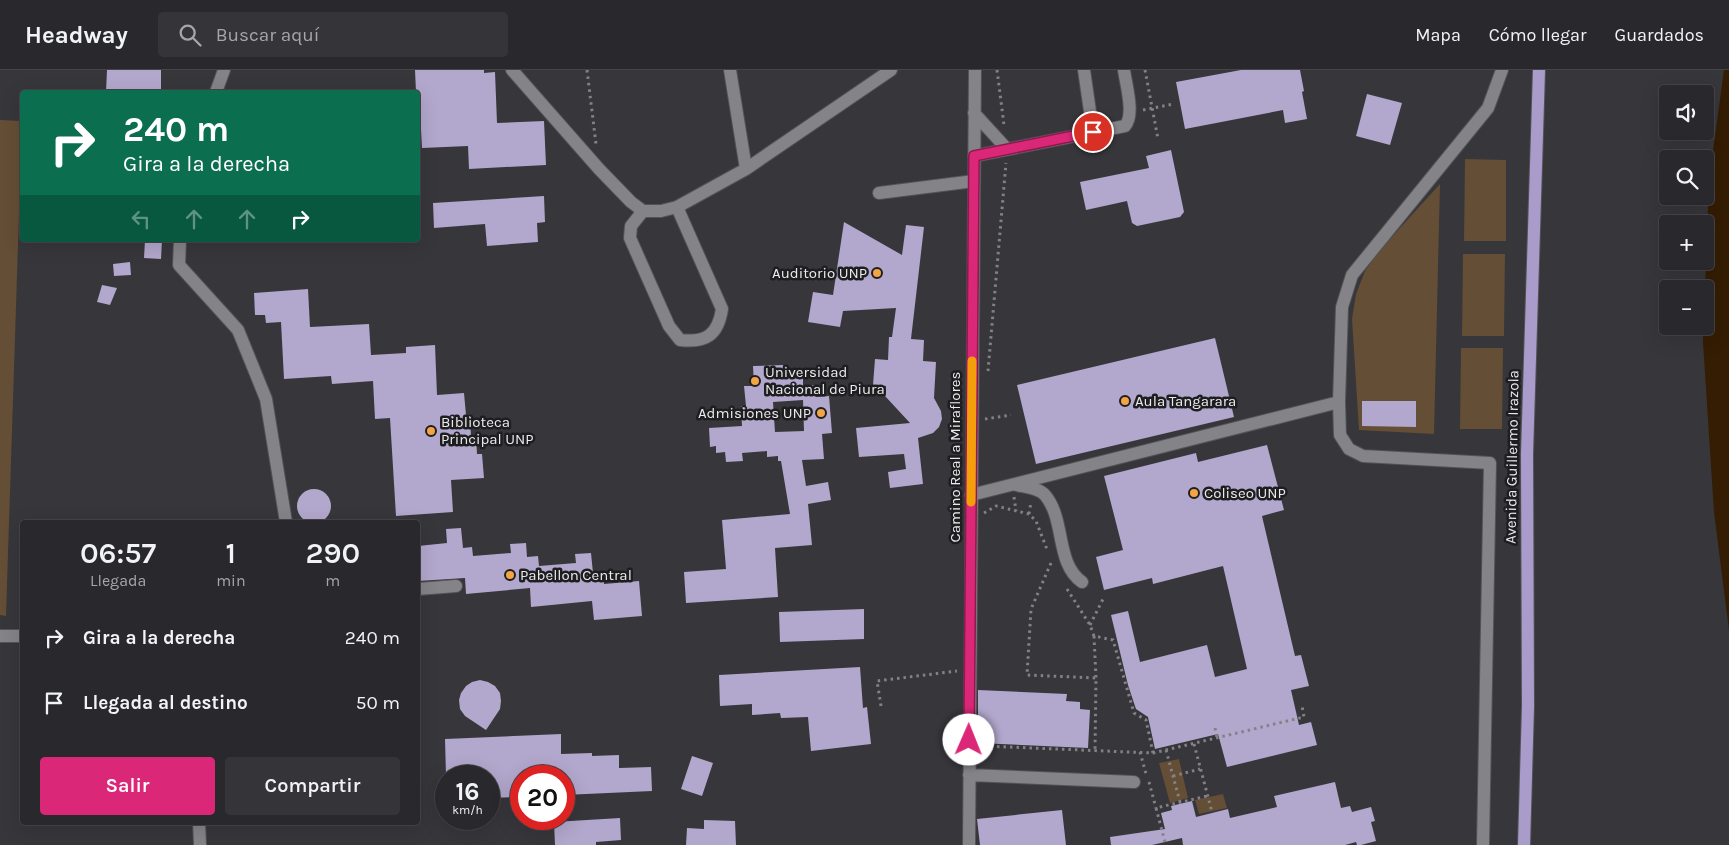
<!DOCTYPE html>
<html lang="es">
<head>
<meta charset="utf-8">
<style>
	:root { --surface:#29282c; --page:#353438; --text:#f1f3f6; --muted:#a5a6a9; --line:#454448; --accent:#db2777 }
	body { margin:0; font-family:Karla,sans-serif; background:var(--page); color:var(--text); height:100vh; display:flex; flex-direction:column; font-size:19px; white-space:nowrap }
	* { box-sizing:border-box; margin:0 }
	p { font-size:16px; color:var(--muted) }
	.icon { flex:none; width:28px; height:28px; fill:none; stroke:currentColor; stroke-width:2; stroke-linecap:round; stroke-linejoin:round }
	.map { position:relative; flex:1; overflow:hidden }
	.side { position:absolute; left:20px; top:450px; width:400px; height:305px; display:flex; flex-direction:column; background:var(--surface); border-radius:5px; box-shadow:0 5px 20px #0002,0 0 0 1px var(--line) }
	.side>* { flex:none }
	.hud { position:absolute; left:20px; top:20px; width:400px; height:152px; border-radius:5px; box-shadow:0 5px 20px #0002,0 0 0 1px var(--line); background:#0b6e4f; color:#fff; overflow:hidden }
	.controls { position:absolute; left:1659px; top:15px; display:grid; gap:10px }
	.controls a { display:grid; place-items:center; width:55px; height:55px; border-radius:5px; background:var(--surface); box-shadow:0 5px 20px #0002,0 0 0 1px var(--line); font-size:25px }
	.speed { position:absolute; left:435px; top:695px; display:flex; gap:10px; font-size:25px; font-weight:700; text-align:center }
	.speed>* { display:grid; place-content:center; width:65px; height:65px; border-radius:50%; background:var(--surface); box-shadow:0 5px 20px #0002,0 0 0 1px var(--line); line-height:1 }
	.speed small { font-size:12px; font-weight:400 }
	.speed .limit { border:8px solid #d22; background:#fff; color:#111 }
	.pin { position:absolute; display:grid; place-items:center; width:42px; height:42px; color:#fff; margin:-21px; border:2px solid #fff; border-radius:50%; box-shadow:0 1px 5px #0007 }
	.me { position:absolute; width:55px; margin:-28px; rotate:1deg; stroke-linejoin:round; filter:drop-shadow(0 0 4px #0008) }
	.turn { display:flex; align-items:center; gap:18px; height:105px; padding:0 20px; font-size:22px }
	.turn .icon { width:65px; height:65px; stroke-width:2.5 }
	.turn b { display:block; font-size:35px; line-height:42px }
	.lanes { display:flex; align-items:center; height:48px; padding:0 20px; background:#0003; justify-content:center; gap:25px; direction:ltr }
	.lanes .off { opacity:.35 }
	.eta { display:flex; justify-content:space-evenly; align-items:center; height:85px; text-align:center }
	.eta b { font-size:30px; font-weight:600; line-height:35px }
	.cta { display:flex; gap:10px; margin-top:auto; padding:10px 20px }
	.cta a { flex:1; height:58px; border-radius:5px; background:var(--accent); color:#fff; font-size:20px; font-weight:600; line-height:58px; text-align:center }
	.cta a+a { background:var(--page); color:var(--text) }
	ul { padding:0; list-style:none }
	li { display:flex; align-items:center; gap:15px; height:65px; padding:0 20px }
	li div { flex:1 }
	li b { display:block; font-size:19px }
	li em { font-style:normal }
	header { display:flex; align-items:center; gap:30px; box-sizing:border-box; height:70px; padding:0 25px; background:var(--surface); border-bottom:1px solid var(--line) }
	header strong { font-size:24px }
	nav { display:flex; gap:28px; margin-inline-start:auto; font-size:18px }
	.search { width:350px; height:45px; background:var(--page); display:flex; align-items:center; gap:12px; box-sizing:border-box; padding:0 18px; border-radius:5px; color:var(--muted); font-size:19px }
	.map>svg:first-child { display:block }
	.green { fill:#644e35 }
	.water { fill:#341d02 }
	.building { fill:#b2a7cc; fill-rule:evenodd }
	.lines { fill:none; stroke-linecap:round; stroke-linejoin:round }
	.minor-casing { stroke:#545257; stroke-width:14 }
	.major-casing { stroke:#545257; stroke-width:14 }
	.path { stroke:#828185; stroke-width:3; stroke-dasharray:2.5 4; stroke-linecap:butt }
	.minor { stroke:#848388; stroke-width:12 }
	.major { stroke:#aa9cca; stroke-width:12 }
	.route-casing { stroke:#8e194d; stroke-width:12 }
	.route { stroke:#db2777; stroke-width:9 }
	.slow { stroke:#f59e0b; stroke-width:9 }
	.poi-dot { fill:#f3a443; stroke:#1e1e20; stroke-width:2 }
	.labels { text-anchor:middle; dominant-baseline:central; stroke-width:5; stroke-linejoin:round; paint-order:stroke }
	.poi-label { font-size:15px; fill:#ebeaed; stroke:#1e1e20; text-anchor:start }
	.street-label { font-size:15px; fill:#ebeaed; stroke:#1e1e20 }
</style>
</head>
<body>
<header>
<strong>Headway</strong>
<div class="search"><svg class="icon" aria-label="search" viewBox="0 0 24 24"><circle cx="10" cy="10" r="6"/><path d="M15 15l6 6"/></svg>Buscar aquí</div>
<nav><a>Mapa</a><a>Cómo llegar</a><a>Guardados</a></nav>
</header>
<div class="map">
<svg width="1729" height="775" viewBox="0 0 1729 775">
	<rect width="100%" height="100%" fill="#37363b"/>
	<!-- green -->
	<path class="green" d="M 0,50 L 22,51 L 6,546 L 0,545 Z
		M 1465,89 L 1506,90 L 1506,171 L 1464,171 Z
		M 1440,114 L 1434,364 L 1359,360 L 1352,249 L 1356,224 L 1365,201 L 1378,182 Z
		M 1463,184 L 1505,184 L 1504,266 L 1462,266 Z
		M 1461,278 L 1503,278 L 1502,359 L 1460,359 Z
		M 1179,689 L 1188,728 L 1170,733 L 1159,693 Z
		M 1223,724 L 1227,738 L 1199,744 L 1195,730 Z"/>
	<!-- water -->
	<path class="water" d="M 1724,0 L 1729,0 L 1729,560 L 1714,442 L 1703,272 L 1709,110 Z"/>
	<!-- building -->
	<path class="building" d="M 107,0 L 161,0 L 161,22 L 106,22 Z
		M 415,0 L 484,0 L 484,3 L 495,2 L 497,53 L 544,51 L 546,95 L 469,99 L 468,76 L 422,78 L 419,22 L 416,22 Z
		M 1241,0 L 1300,0 L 1304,21 L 1302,22 L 1307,49 L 1285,53 L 1283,40 L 1185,59 L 1176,12 Z
		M 1367,24 L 1402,33 L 1390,75 L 1356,66 Z
		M 1171,80 L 1184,142 L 1180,147 L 1137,156 L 1132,153 L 1127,131 L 1086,140 L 1080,112 L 1149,98 L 1146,86 Z
		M 544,126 L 545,152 L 537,153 L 538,172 L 487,176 L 485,154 L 434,158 L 433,133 Z
		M 844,152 L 902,185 L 906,155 L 924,157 L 911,269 L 924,270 L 923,291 L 936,292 L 934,328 L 941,341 L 942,349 L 939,357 L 933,363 L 918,368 L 923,414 L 890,418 L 888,402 L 906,399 L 904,384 L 859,387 L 856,358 L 910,353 L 885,326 L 886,316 L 873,315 L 875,289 L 888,290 L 889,267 L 892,267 L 896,238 L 843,241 L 840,257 L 808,252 L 813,222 L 833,225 Z
		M 145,170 L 162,170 L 161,189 L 144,188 Z
		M 130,192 L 131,205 L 114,206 L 113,194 Z
		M 102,215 L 117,218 L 110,235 L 97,232 Z
		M 308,219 L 310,257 L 369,254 L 371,285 L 406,283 L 406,277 L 435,275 L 437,325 L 464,323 L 466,345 L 470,345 L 471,367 L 476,367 L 477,384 L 482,384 L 484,408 L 451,410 L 453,442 L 396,446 L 390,348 L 375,349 L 373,311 L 332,314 L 331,306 L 284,309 L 281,252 L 266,253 L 265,245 L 255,245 L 254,223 Z
		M 1215,268 L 1234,347 L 1036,394 L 1017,315 Z
		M 783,295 L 783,302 L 791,301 L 791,309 L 803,308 L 803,316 L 816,315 L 816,327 L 829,326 L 832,363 L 822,364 L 824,389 L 802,390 L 806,416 L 828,412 L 831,430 L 808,434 L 812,475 L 775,478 L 778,527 L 686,533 L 684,502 L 726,499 L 722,450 L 790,444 L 781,391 L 778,391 L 778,386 L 767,387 L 767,381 L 742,383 L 743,391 L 726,392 L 725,382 L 716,383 L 716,376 L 710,377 L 709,358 L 742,356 L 741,336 L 746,336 L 744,316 L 754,316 L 753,296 ZM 803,330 L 804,361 L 775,362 L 773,332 Z
		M 1362,331 L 1416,331 L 1416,357 L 1362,356 Z
		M 1267,375 L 1284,440 L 1262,446 L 1295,586 L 1301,585 L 1309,616 L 1291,620 L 1299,655 L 1311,652 L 1317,675 L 1227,697 L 1218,664 L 1155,679 L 1148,647 L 1136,639 L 1128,615 L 1111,545 L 1128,541 L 1140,592 L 1207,575 L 1215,607 L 1247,599 L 1223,496 L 1153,514 L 1152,508 L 1104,520 L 1096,487 L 1123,480 L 1104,406 L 1196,383 L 1198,392 Z
		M297 436a17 17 0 1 1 34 0a17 17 0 1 1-34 0Z
		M 461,458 L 463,478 L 472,477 L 473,486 L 511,483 L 510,474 L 526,473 L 527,487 L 538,486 L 539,496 L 576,493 L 575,484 L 591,483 L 593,503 L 603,502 L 604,514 L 639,511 L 642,546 L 594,550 L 592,531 L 531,537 L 530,518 L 466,524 L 465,508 L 418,511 L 418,476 L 447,473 L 446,459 Z
		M 864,539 L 864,569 L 780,572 L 779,542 Z
		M 860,597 L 863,638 L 867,637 L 871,674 L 811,681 L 808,647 L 781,648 L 780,643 L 752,645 L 752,634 L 720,636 L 719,605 Z
		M 480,610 L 488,612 L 495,616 L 500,623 L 501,631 L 500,639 L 486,660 L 465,646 L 460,639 L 459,630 L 461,623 L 466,616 L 472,612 Z
		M 978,620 L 1067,624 L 1066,631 L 1080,632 L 1080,639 L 1090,640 L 1088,678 L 978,673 Z
		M 561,664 L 561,684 L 592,683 L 592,686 L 619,685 L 619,698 L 651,697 L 652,721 L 564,725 L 564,706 L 521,706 L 521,727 L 489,728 L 489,706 L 446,706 L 445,669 Z
		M 692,686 L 713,693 L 702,726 L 681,719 Z
		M 1335,712 L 1341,738 L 1350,736 L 1352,742 L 1371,737 L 1375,751 L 1371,752 L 1376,771 L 1361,775 L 1357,775 L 1356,772 L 1345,775 L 1183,775 L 1182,768 L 1152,775 L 1111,775 L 1110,767 L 1165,759 L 1161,743 L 1172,740 L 1171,736 L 1192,731 L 1196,747 L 1228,739 L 1230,748 L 1277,737 L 1274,726 Z
		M 1062,740 L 1066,775 L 980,775 L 977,749 Z
		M 620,748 L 621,770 L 596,772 L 596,775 L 555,775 L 554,752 Z
		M 704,750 L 735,751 L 736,775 L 686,775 L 687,758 L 704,759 Z"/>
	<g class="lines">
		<defs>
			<path id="minor" d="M 512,0 L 599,99 L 631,132 L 643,141 L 661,141 L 677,137 L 746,99 L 891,0
				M 730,0 L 746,99
				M 1084,0 L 1093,62
				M 216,22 L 224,0
				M 974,43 L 1007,79
				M 974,86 L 1125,56 C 1135,45 1126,15 1124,0
				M 879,123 L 974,111
				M 643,141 L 631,156 L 630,168 L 669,256 L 680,270 C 706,273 718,265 722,239 L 677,137
				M 180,170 L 179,195 L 238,260 L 266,329 L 286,452
				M 1016,415 C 1025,417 1039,418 1045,425 C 1066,450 1055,493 1082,512
				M 971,425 L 1339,332
				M 418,519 L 456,516
				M 0,566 L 22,566
				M 969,705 L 1134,712
				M 199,752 L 200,775
				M 969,775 L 975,0
				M 1483,775 L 1490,393 L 1363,386 L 1349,379 L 1340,365 L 1339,332 L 1342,237 L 1352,205 L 1488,38 L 1502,0"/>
			<path id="major" d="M 1524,775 L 1528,636 L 1527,384 L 1539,0"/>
		</defs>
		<!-- minor casing -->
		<use href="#minor" class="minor-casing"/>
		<!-- major casing -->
		<use href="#major" class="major-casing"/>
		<!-- path -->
		<path class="path" d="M 587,0 L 596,74
			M 997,0 L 1004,55
			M 1145,0 L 1158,69
			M 1143,40 L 1174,34
			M 988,301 L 1006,93
			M 985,349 L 1011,345
			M 1014,427 L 1016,441
			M 984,443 L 996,436 L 1029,444 L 1036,451 L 1048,482
			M 1029,444 L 1031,432
			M 1051,493 L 1031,539 L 1027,605 L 1096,608 L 1095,680
			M 1067,519 L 1090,555 L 1094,566 L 1113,570 L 1134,643 L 1146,650 L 1153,683
			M 1090,555 L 1103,529
			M 1094,566 L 1096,608
			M 881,636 L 877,611 L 957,601
			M 1215,658 L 1217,668
			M 1194,674 L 1212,742
			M 984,676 L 1153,683 L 1304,647 L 1302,636
			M 1166,680 L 1180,732
			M 1140,682 L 1146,704
			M 1173,706 L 1200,699
			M 1149,712 L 1156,738
			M 1165,772 L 1156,738 L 1207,726"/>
		<!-- minor -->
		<use href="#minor" class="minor"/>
		<!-- major -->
		<use href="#major" class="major"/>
	</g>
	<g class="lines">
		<defs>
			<path id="route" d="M 969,670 L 974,86 L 1093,62"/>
		</defs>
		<!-- route casing -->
		<use href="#route" class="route-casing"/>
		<!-- route -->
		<use href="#route" class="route"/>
		<!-- slow -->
		<path class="slow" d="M 971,432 L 972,291"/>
	</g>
	<!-- markers -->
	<g class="poi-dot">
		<circle cx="877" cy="203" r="5"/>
		<circle cx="755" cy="311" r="5"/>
		<circle cx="1125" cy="331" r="5"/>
		<circle cx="821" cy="343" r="5"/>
		<circle cx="431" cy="361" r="5"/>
		<circle cx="1194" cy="423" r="5"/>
		<circle cx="510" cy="505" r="5"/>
	</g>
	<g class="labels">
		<!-- poi labels -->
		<g class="poi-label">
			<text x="867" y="203" text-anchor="end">Auditorio UNP</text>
			<text x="765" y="302">Universidad<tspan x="765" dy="17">Nacional de Piura</tspan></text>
			<text x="1135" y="331">Aula Tangarara</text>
			<text x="811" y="343" text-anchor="end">Admisiones UNP</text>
			<text x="441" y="352">Biblioteca<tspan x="441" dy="17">Principal UNP</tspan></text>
			<text x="1204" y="423">Coliseo UNP</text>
			<text x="520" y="505">Pabellon Central</text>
		</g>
		<!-- street labels -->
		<g class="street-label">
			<text transform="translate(955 387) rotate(-90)">Camino Real a Miraflores</text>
			<text transform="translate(1512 387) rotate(-89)">Avenida Guillermo Irazola</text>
		</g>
	</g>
</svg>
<div class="controls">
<a><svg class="icon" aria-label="sound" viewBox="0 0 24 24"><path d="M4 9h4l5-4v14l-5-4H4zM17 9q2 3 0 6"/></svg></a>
<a><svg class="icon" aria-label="search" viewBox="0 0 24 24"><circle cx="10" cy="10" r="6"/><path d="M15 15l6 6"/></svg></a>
<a>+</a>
<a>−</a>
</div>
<div class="speed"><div>16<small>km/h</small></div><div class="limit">20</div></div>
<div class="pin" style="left:1093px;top:62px;background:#d93025"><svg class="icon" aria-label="arrive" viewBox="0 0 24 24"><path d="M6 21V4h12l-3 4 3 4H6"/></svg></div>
<svg class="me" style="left:969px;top:670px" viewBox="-20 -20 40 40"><circle r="19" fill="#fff"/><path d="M0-13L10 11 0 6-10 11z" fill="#db2777"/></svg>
<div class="hud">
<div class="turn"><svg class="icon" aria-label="right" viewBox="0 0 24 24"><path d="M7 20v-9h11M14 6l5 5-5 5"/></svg><div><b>240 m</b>Gira a la derecha</div></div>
<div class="lanes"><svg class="icon off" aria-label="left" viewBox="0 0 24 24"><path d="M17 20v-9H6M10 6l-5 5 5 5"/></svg><svg class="icon off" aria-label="ahead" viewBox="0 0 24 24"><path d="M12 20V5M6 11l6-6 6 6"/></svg><svg class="icon off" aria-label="ahead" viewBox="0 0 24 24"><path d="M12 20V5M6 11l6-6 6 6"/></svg><svg class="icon" aria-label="right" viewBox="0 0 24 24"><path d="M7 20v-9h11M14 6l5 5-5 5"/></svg></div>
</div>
<section class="side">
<div class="eta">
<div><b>06:57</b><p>Llegada</p></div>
<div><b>1</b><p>min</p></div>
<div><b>290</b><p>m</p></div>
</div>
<ul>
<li><svg class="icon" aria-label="right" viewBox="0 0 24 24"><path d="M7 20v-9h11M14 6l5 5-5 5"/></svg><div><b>Gira a la derecha</b></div><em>240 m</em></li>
<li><svg class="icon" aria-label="arrive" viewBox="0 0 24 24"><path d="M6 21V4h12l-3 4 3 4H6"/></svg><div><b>Llegada al destino</b></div><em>50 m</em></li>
</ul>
<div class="cta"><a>Salir</a><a>Compartir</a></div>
</section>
</div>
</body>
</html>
